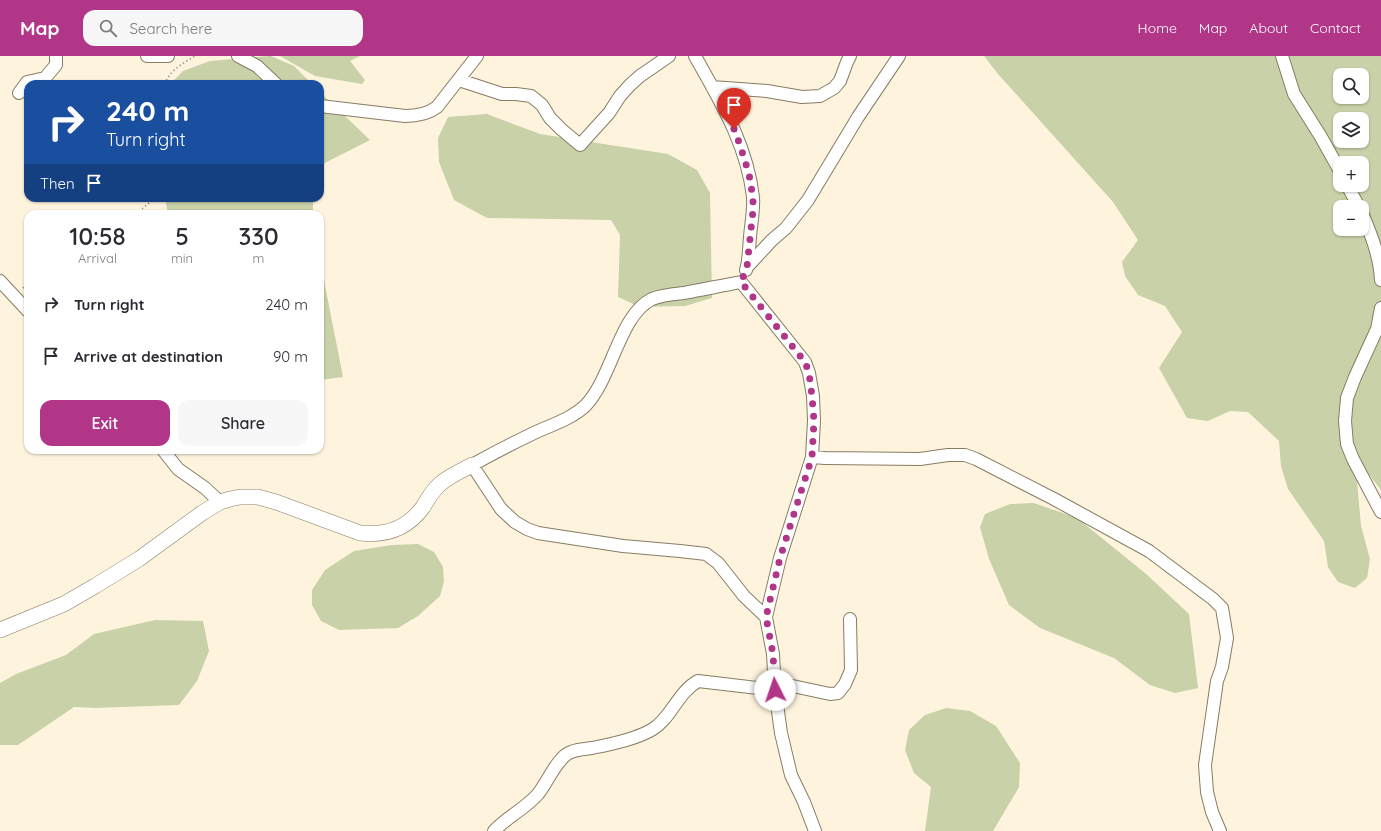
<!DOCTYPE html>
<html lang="en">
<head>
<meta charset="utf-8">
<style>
	:root { --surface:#fff; --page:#f7f7f7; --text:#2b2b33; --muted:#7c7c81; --accent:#b23687 }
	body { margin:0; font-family:Quicksand,sans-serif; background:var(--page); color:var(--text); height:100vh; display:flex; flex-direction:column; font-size:15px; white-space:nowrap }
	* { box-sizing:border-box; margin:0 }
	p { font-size:13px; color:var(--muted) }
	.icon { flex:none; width:22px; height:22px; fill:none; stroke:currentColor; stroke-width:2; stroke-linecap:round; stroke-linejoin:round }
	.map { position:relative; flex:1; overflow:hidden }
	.panel { position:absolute; left:24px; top:154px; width:300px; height:244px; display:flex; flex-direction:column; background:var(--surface); border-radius:12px; box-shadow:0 1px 3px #0004 }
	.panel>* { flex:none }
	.top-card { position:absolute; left:24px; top:24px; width:300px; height:122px; border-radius:12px; box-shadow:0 1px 3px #0004; background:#1a4fa0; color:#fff; overflow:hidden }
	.fabs { position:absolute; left:1333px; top:12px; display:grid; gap:8px }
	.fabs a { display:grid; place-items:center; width:36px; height:36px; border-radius:8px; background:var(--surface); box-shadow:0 1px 3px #0004; font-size:20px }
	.pin { position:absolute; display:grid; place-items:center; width:34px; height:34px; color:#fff; margin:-41px -17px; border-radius:50% 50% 50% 0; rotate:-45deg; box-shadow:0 0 4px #0007 }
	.pin .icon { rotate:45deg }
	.me { position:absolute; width:44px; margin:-22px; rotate:356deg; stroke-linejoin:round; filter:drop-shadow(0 0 3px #0008) }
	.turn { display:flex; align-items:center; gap:14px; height:84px; padding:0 16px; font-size:18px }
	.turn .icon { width:52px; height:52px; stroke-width:2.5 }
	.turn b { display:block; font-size:28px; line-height:34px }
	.then { display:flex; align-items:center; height:38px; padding:0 16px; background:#0003; gap:8px; font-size:15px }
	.eta { display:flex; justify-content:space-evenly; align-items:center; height:68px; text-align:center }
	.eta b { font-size:24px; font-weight:600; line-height:28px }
	.action { display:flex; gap:8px; margin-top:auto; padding:8px 16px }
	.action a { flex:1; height:46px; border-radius:12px; background:var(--accent); color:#fff; font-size:16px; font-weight:600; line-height:46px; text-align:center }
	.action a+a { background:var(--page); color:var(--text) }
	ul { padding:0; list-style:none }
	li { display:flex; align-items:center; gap:12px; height:52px; padding:0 16px }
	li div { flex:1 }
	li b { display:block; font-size:15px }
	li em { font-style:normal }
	header { display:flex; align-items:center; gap:24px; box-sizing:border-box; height:56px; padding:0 20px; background:var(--accent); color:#fff }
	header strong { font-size:19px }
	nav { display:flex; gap:22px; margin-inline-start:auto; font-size:14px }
	.search { width:280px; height:36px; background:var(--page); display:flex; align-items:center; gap:10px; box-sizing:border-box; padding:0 14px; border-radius:12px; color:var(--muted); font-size:15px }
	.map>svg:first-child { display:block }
	.green { fill:#c8d1a8; fill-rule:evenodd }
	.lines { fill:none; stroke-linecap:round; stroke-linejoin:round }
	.minor-casing { stroke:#877c63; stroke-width:14 }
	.tertiary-casing { stroke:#877c63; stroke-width:16 }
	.path { stroke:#8f8879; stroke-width:2; stroke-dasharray:1 3; stroke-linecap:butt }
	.minor { stroke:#fff; stroke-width:12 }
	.tertiary { stroke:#fff; stroke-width:15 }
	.route { stroke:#b23687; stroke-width:7; stroke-dasharray:0 12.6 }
</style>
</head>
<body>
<header>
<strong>Map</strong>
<div class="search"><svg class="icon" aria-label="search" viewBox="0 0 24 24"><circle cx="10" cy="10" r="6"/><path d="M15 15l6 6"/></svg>Search here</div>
<nav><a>Home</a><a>Map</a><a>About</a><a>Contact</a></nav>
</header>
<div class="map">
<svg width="1381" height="775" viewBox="0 0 1381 775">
	<rect width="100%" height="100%" fill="#fef4de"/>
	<!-- green -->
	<path class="green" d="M 269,0 L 271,0 L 294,10 L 312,28 L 170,28 L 183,15 L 210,5 Z
		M 280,0 L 360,0 L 350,5 L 365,24 L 362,28 L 315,20 Z
		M 984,0 L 1381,0 L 1381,434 L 1362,409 L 1356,414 L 1361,470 L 1370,503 L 1367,522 L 1355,532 L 1338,526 L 1328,511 L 1324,485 L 1288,433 L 1281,410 L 1279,385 L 1248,356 L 1230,355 L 1208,365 L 1187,362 L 1159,312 L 1182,276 L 1165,250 L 1138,239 L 1125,220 L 1122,206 L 1138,184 L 1113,146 L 998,18 ZM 1340,19 L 1362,19 L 1362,41 L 1340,41 ZM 1340,63 L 1362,63 L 1362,85 L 1340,85 ZM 1340,107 L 1362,107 L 1362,129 L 1340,129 ZM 1340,151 L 1362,151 L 1362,173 L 1340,173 Z
		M 320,36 L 370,84 L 323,108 L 320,117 Z
		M 487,58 L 540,78 L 668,98 L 697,114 L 710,137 L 712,242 L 685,250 L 640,251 L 618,241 L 620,179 L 611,164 L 487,162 L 454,144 L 439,106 L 438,82 L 448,61 Z
		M 165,142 L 313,142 L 313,158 L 168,158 Z
		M 320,204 L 343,321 L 320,324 Z
		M 1034,447 L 1077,462 L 1145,517 L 1189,558 L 1198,632 L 1175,637 L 1150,629 L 1114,602 L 1040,572 L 1009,549 L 989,503 L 980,471 L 985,458 L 1010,448 Z
		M 418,488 L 434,496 L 443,511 L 444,526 L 440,540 L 418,560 L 398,572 L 339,574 L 321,565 L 312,549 L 312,534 L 325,514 L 354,495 L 392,489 Z
		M 155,564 L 203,565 L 209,595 L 197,625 L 179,649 L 96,652 L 74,651 L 18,689 L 0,689 L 0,627 L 16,618 L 66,599 L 94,578 Z
		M 946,652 L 970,655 L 996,670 L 1020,707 L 1019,731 L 993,775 L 925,775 L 931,731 L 914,717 L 905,694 L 909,674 L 925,659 Z"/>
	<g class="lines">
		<defs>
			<path id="minor" d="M 147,0 L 168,0
				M 238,0 L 257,10 L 276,28
				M 695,0 C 720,45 747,88 753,141 C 754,154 751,168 750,181 C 749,191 749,205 746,214
				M 1282,0 L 1294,38 L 1321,81 L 1340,115
				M 459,24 L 502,38 L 516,38 L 531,40 L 542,49 L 550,62 L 561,73 L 580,89 L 609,57 L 620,40 L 630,29 L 640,20 L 669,0
				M 712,31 L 767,35 L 802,41 L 820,40 L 834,32 L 840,25 L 847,6 L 850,0
				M 19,37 L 27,26 L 45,22 L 56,9 L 56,0
				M 320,50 L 405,60 C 417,60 428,58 437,51 L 477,0
				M 1347,129 L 1359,151
				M 1362,157 C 1371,178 1380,201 1381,224
				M 747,211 L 772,184 L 786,172 L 808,144 L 858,61 L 899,0
				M 0,225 L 28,255
				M 1381,252 L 1377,273 L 1355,321 L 1347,342 L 1345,365 L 1347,388 L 1353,403 L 1381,456
				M 163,394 L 178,413 L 205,432 L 220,446
				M 812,401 L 825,402 L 920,403 L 948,399 L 965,399 L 976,403 L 1054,443 L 1149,495 L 1213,543 L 1222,552 L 1227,582 L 1222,611 L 1217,625 L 1205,709 L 1207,736 L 1212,756 L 1220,775
				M 766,561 L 744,540 L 718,507 L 706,498 L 680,495 L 623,490 L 551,479 L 538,477 L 527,473 L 515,466 L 501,453 L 472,409 C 492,398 513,387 534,377 C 551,369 571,363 585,350 C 612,323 619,259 652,243 C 661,239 674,238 684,237 C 703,233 722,230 741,226 L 805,306 L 809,317 L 813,340 L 814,365 L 812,401 L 780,502 L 766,561 L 773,598 L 775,634 L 781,677 L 791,719 L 804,746 L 815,775
				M 774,626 L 830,638 L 838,637 L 845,628 L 851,614 L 850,563
				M 494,775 C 507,761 525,753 538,738 C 547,727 558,700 571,696 C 578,693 586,693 592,692 C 611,688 637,683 653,673 C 671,662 678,636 698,625 L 775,634"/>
			<path id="tertiary" d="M 0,574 L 64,548 L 95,530 L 139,503 L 202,457 L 220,446 L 230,443 L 240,441 L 258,441 L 276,446 L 360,477 C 386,480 408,472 423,451 C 428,443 432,435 440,428 C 449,420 461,415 472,409"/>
		</defs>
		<!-- minor casing -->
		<use href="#minor" class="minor-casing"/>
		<!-- tertiary casing -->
		<use href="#tertiary" class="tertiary-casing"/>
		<!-- path -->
		<path class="path" d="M 165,28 C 169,15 183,7 195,0
			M 136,158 L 155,142
			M 23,232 L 28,228"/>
		<!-- minor -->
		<use href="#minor" class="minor"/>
		<!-- tertiary -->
		<use href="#tertiary" class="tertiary"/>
	</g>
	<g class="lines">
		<!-- route -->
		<path class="route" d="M 734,73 L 740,89 L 749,118 L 753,142 L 753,154 L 747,211 L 741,226 L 805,306 L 809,317 L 812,340 L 814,365 L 812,401 L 780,502 L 766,561 L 773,598 L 775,634"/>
	</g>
</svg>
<div class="fabs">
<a><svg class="icon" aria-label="search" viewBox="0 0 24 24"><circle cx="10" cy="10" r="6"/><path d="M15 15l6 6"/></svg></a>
<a><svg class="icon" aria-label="layers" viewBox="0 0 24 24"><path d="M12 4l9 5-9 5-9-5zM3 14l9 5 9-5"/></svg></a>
<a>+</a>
<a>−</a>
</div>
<div class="pin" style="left:734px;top:73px;background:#d93025"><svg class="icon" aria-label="arrive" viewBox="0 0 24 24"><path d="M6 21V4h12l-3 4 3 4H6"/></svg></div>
<svg class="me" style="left:775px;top:634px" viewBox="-20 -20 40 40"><circle r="19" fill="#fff"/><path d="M0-13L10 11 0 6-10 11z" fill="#b23687"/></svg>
<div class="top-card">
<div class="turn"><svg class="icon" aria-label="right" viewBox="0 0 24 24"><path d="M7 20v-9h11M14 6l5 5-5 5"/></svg><div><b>240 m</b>Turn right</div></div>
<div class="then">Then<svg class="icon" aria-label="arrive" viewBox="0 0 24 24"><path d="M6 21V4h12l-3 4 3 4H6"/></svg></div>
</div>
<section class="panel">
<div class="eta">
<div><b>10:58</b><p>Arrival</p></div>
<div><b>5</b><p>min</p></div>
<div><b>330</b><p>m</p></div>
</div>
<ul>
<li><svg class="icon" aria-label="right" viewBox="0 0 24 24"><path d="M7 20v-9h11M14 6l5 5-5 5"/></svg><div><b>Turn right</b></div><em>240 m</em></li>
<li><svg class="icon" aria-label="arrive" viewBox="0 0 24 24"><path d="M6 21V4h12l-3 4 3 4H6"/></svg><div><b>Arrive at destination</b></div><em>90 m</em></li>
</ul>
<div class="action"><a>Exit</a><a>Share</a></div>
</section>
</div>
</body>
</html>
